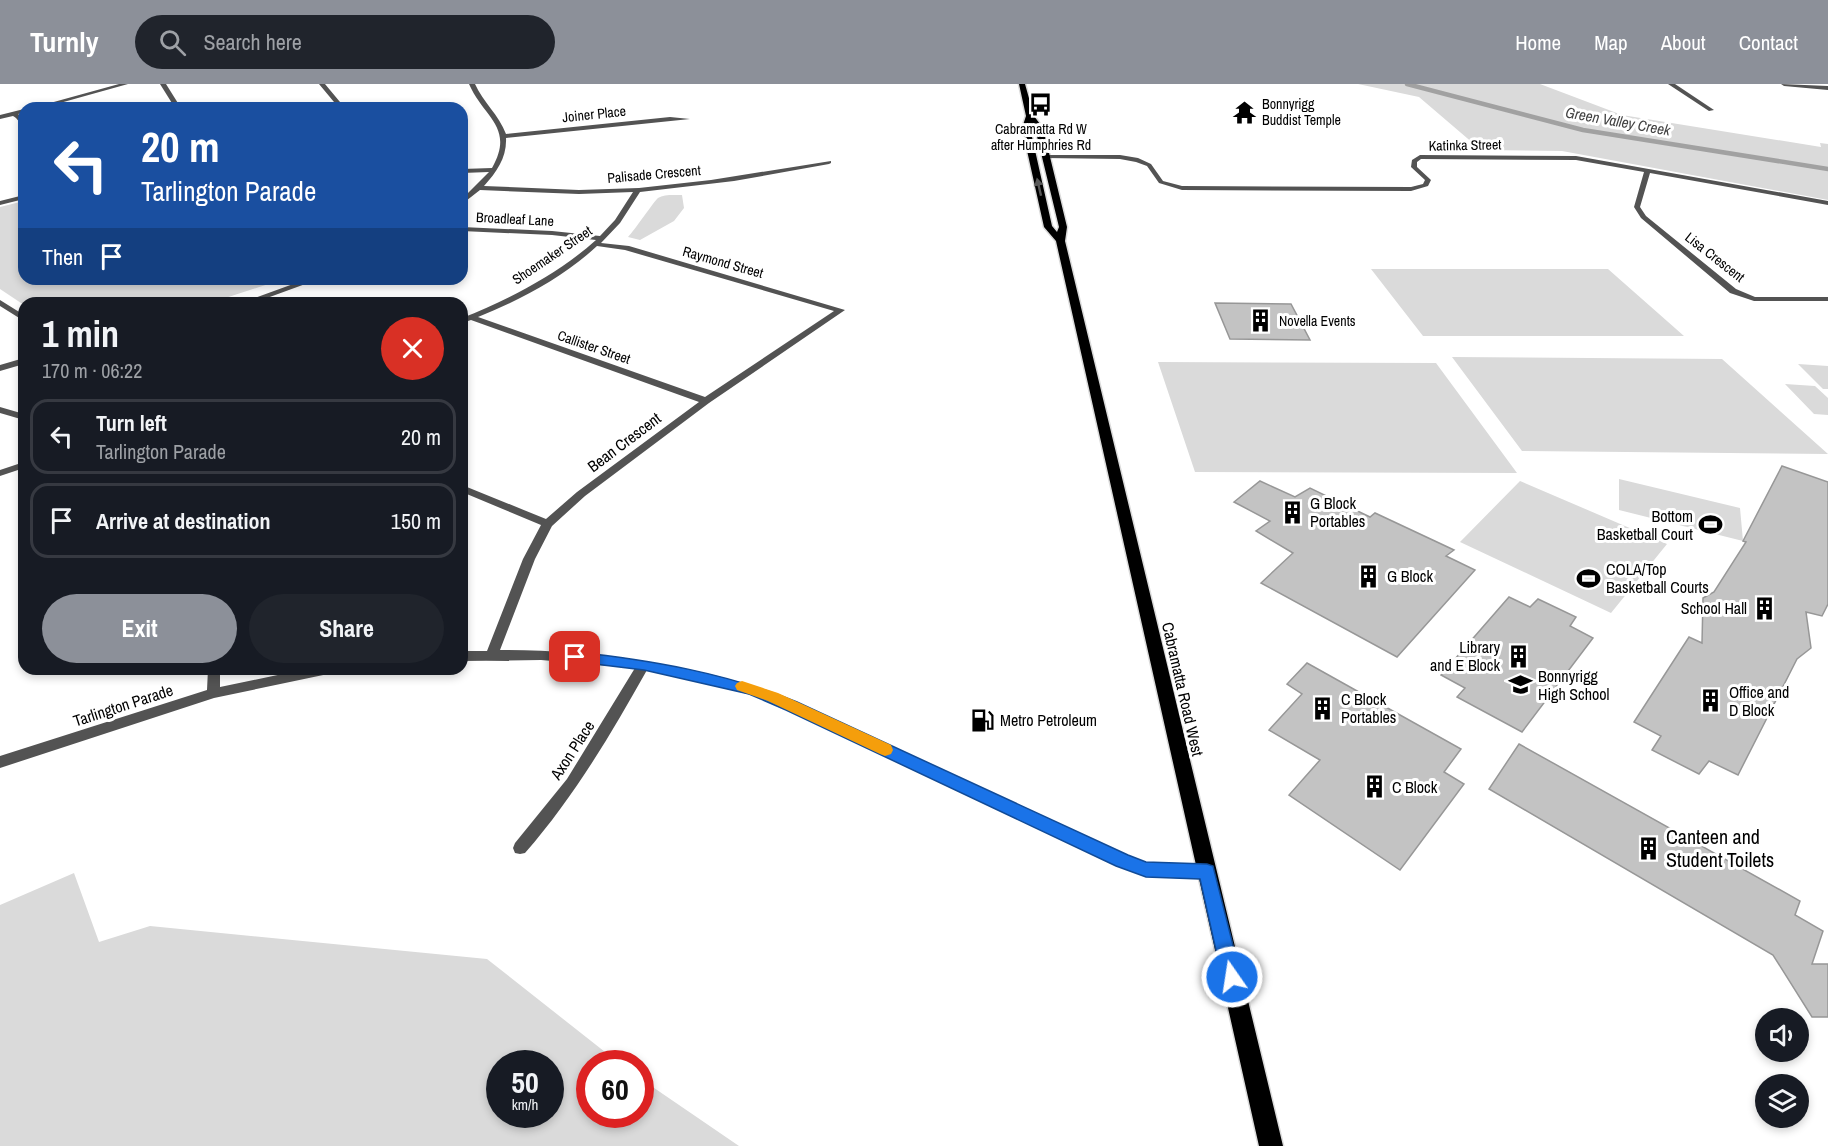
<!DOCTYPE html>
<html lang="en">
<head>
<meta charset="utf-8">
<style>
	:root { --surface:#171b24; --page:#20242c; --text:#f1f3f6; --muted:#9ea1a6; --line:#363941; --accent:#8c9099 }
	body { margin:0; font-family:"Archivo Narrow",sans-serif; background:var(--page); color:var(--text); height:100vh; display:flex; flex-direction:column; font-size:22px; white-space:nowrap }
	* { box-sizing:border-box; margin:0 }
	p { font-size:20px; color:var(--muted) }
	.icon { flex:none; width:33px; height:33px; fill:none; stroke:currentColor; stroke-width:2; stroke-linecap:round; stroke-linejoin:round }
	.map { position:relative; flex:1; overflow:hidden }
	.sheet { position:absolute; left:18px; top:213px; width:450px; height:378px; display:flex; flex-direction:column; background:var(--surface); border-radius:18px; box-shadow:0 3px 9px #0003 }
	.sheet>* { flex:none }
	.top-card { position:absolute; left:18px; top:18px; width:450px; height:183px; border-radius:18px; box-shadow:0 3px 9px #0003; background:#1a4fa0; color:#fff; overflow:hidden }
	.controls { position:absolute; left:1755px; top:924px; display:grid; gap:12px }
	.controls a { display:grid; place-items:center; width:54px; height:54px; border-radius:50%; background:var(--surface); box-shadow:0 3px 9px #0003; font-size:30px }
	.speed { position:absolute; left:486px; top:966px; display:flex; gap:12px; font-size:30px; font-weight:700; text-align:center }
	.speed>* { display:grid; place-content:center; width:78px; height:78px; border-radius:50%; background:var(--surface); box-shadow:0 3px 9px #0003; line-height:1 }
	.speed small { font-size:15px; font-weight:400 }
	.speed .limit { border:9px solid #d22; background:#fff; color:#111 }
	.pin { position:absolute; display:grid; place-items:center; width:51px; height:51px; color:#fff; margin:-26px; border-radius:12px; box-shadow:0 3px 9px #0006 }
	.me { position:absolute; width:66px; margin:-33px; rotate:347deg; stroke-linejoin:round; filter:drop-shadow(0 0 4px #0008) }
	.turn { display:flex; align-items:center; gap:21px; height:126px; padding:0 24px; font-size:27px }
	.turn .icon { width:78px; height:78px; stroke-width:2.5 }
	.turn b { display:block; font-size:42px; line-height:51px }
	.then { display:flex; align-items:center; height:57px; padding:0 24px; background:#0003; gap:12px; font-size:22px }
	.round { display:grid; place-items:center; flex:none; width:63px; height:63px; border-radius:32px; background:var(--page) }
	.summary { display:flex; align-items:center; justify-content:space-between; height:102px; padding:0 24px }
	h1 { font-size:36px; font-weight:700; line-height:45px }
	.primary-button { display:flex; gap:12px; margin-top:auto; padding:12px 24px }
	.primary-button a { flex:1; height:69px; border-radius:36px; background:var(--accent); color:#fff; font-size:24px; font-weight:700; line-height:69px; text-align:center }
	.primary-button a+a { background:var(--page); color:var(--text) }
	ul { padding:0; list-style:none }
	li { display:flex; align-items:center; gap:18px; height:75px; margin:0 12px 9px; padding:0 12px; border:3px solid var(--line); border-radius:18px }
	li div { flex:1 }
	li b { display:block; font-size:22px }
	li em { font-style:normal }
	header { display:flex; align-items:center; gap:36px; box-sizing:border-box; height:84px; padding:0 30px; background:var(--accent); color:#fff }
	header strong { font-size:28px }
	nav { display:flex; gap:33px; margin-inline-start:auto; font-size:21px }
	.search { width:420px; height:54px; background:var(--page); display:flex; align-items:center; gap:15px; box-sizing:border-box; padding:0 21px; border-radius:33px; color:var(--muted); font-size:22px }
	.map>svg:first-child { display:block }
	.green { fill:#dadada; fill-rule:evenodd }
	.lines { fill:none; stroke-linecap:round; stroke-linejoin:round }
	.stream { stroke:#a1a1a1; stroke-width:4.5 }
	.building { fill:#c3c3c3; stroke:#979797; stroke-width:1.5 }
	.primary-casing { stroke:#dbdbdb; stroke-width:3 }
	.minor { fill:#535353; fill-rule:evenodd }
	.primary { fill:#000; fill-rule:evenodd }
	.oneway { fill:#595959 }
	.route { fill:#1a73e8; stroke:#114b97; stroke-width:1.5 }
	.slow { fill:#f59e0b }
	.labels { text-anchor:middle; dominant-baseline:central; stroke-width:6; stroke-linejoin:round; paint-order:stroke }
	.far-poi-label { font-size:14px; fill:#000; stroke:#fff; text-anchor:start }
	.far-street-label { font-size:14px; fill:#000; stroke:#fff }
	.far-water-label { font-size:15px; font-style:italic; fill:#424242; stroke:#fff }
	.street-label { font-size:16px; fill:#000; stroke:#fff }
	.poi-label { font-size:16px; fill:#000; stroke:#fff; text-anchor:start }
	.near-poi-label { font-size:20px; fill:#000; stroke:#fff; text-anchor:start }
</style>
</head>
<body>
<header>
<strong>Turnly</strong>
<div class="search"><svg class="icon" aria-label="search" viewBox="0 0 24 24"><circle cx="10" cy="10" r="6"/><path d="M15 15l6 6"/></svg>Search here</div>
<nav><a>Home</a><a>Map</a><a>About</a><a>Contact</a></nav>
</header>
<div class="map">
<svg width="1828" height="1062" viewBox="0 0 1828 1062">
	<rect width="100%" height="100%" fill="#fff"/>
	<!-- green -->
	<path class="green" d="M 1358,0 L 1540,0 L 1622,31 L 1821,63 L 1820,59 L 1828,60 L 1828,116 L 1562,67 L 1481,66 L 1419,13 Z
		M 682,111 L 684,124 L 674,137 L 640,156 L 628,153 C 634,147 655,116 658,114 C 664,110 674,111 682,111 Z
		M 24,117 L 24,195 L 284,195 L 210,219 L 24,219 L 24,221 L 0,205 L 0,123 Z
		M 1371,185 L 1608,185 L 1684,252 L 1423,252 Z
		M 1452,273 L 1722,275 L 1828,370 L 1522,367 Z
		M 1158,278 L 1436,279 L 1517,389 L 1195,388 Z
		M 1798,280 L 1828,282 L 1828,305 L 1823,305 Z
		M 1785,300 L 1815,302 L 1828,314 L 1828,331 L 1814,330 Z
		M 1619,395 L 1740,424 L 1743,457 L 1619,426 Z
		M 1520,397 L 1667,460 L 1611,529 L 1460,458 Z
		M 74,789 L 99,858 L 150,842 L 487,875 L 619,979 L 590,980 L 590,1030 L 640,1030 L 641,995 L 739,1062 L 0,1062 L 0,821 ZM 500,980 L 550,980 L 550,1030 L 500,1030 Z"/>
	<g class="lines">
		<!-- stream -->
		<path class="stream" d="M 1407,0 L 1583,46 L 1828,85"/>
	</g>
	<!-- building -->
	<path class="building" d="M 1215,219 L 1291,220 L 1310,256 L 1230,255 Z
		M 1782,382 L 1828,398 L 1828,520 L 1822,532 L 1806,528 L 1811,564 L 1797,575 L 1738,691 L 1709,677 L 1699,690 L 1652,666 L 1661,652 L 1634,638 L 1689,553 L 1702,559 L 1703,514 L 1714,508 L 1746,458 L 1743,457 Z
		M 1260,397 L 1295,413 L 1310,404 L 1370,433 L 1375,429 L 1454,466 L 1446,472 L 1475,486 L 1397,573 L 1261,499 L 1293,469 L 1256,447 L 1270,437 L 1234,418 Z
		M 1509,513 L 1530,523 L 1538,515 L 1576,533 L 1570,542 L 1593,554 L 1522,648 L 1457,613 L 1465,604 L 1441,591 Z
		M 1307,579 L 1461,665 L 1444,688 L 1464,700 L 1400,786 L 1289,711 L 1320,676 L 1269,646 L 1302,610 L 1287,600 Z
		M 1519,660 L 1800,817 L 1795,831 L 1823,847 L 1812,880 L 1828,880 L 1828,933 L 1812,933 L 1773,871 L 1489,705 Z"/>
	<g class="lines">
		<defs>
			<path id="primary" d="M 1019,0 L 1025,0 L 1034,32 L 1043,44 L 1067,143 L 1065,157 L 1283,1062 L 1259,1062 L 1056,157 L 1044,143 L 1022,44 L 1026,32 ZM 1031,39 L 1035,44 L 1059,143 L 1057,148 L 1052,142 L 1030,44 Z"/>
		</defs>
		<!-- primary casing -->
		<use href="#primary" class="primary-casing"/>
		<!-- minor -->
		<path class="minor" d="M 119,0 L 128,0 L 42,24 L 32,24 Z
			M 160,0 L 166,0 L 181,24 L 175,24 Z
			M 319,0 L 325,0 L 345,24 L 339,24 Z
			M 469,0 L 475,0 C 483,18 499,31 506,50 L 670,33 L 690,35 L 506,54 C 507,73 497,88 484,102 L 579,106 L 639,104 L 711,96 L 831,77 L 831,79 L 829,80 L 734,97 L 640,108 L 620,139 L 601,159 L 629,162 L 845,226 L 709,319 L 585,412 L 552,442 L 535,475 L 500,566 C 597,566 685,580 778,610 L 1126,772 L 1146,778 L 1207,781 L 1212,783 L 1215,788 L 1212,793 L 1207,795 L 1146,792 L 1117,782 L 768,616 L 697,596 L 647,586 C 611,650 574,713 525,769 L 520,770 L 515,769 L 513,764 L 515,759 L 567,695 L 635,584 L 541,576 L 462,577 L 462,567 L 487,567 L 523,475 L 541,441 L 462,408 L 462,401 L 546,435 L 577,408 L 699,318 L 471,236 L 462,239 L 462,234 C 510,215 558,190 596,156 L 552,151 L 462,147 L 462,143 L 552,147 L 600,152 L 615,136 L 633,108 L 579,110 L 480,106 L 462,120 L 462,115 L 489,88 L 462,89 L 462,85 L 492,84 C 515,43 484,34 469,0 ZM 597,162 L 625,166 L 834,227 L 705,313 L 478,233 C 520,216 564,193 597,162 Z
			M 1668,0 L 1675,0 L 1714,26 L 1709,27 Z
			M 1781,0 L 1828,2 L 1828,6 L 1784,2 Z
			M 24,25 L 24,29 L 18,30 L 24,34 L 24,44 C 20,42 19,35 13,32 L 0,35 L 0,31 Z
			M 1046,71 L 1120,71 L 1138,74 L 1151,80 L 1163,97 L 1182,102 L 1411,103 L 1423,100 L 1425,96 L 1411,83 L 1412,76 L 1420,71 L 1576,72 L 1828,117 L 1828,121 L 1650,89 L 1640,123 L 1646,132 L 1736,205 L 1755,213 L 1828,213 L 1828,217 L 1754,217 L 1730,209 L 1641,134 L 1634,123 L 1644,88 L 1576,76 L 1421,75 L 1417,78 L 1417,83 L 1431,96 L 1428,102 L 1411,107 L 1182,106 L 1159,99 L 1147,82 L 1136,78 L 1120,75 L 1044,74 L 1043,73 Z
			M 24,111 L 24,115 L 0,121 L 0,117 Z
			M 307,195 L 319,195 L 253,219 L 241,219 Z
			M 0,216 L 24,231 L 24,237 L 0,222 Z
			M 24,274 L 24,280 L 0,287 L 0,281 Z
			M 0,323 L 24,330 L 24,336 L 0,329 Z
			M 24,378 L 24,384 L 0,392 L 0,386 Z
			M 208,585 L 220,585 L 220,603 L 306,585 L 334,585 L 332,588 L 328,590 L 214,614 L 0,684 L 0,672 L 207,606 Z"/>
		<!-- primary -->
		<use href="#primary" class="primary"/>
	</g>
	<!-- one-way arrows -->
	<defs><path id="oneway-solid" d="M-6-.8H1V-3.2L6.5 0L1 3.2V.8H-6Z" transform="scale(1.5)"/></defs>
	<use class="oneway" href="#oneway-solid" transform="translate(1039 103) rotate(-103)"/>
	<!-- route -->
	<path class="route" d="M 575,568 C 651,576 726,589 797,618 L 1128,771 L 1146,778 L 1207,780 L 1213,782 L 1241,893 L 1238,899 L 1232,902 L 1225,899 L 1222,893 L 1200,795 L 1146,793 L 1116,782 L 786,626 L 749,610 L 644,586 L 570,577 L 568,573 L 570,570 Z"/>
	<!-- slow -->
	<path class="slow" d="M 742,597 L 778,609 L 891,661 L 893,666 L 891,670 L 885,672 L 880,670 L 768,617 L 737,606 L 735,602 L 737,599 Z"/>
	<!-- icons -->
	<defs>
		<symbol id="bus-bare" viewBox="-9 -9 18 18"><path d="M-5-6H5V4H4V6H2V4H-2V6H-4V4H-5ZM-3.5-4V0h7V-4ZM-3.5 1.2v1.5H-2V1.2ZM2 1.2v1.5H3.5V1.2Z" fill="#000" stroke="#fff" stroke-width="2.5" paint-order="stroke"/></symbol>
		<symbol id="temple-bare" viewBox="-9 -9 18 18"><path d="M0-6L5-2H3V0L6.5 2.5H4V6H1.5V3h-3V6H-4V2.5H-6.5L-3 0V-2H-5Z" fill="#000" stroke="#fff" stroke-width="2.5" paint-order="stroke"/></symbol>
		<symbol id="building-bare" viewBox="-9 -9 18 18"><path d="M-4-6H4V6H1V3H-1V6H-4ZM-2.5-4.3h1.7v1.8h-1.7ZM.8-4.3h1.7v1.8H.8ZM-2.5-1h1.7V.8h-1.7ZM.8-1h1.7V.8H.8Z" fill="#000" stroke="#fff" stroke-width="2.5" paint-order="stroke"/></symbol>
		<symbol id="stadium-bare" viewBox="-9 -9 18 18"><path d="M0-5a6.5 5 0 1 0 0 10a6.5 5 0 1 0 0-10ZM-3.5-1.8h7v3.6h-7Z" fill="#000" stroke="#fff" stroke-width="2.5" paint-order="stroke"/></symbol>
		<symbol id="school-bare" viewBox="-9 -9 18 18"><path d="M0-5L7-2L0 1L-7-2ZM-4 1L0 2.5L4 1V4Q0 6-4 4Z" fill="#000" stroke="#fff" stroke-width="2.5" paint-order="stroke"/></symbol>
		<symbol id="fuel-bare" viewBox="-9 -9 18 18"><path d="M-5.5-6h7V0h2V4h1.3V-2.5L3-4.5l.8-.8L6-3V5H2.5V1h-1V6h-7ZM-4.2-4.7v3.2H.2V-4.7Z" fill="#000" stroke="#fff" stroke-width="2.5" paint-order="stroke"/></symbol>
	</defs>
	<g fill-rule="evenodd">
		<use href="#bus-bare" x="1024" y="4" width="33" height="33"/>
		<use href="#temple-bare" x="1228" y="12" width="33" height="33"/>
		<use href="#building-bare" x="1244" y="220" width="33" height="33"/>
		<use href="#building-bare" x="1276" y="412" width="33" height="33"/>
		<use href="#stadium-bare" x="1694" y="424" width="33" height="33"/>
		<use href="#building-bare" x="1352" y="476" width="33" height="33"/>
		<use href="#stadium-bare" x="1572" y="478" width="33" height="33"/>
		<use href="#building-bare" x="1748" y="508" width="33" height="33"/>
		<use href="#building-bare" x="1502" y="556" width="33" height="33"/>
		<use href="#school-bare" x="1504" y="584" width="33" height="33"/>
		<use href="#building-bare" x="1694" y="600" width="33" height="33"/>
		<use href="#building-bare" x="1306" y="608" width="33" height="33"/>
		<use href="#fuel-bare" x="966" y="620" width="33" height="33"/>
		<use href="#building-bare" x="1358" y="686" width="33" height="33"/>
		<use href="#building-bare" x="1632" y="748" width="33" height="33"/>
	</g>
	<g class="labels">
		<!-- far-poi labels -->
		<g class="far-poi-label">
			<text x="1262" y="20">Bonnyrigg<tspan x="1262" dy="16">Buddist Temple</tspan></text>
			<text x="1041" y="45" text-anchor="middle">Cabramatta Rd W<tspan x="1041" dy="16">after Humphries Rd</tspan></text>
			<text x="1279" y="237">Novella Events</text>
		</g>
		<!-- far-street labels -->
		<g class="far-street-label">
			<text transform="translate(594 30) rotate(-6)">Joiner Place</text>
			<text transform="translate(1465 61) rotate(-1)">Katinka Street</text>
			<text transform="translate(654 90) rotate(-5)">Palisade Crescent</text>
			<text transform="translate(515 135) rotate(3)">Broadleaf Lane</text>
			<text transform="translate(552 171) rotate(-34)">Shoemaker Street</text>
			<text transform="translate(1715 173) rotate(38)">Lisa Crescent</text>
			<text transform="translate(723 178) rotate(16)">Raymond Street</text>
			<text transform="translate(594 263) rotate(19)">Callister Street</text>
		</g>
		<!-- far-water labels -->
		<g class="far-water-label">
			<text transform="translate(1618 37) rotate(10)">Green Valley Creek</text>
		</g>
		<!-- street labels -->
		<g class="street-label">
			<text transform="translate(624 358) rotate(-37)">Bean Crescent</text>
			<text transform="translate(1183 605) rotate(77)">Cabramatta Road West</text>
			<text transform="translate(123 621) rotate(-18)">Tarlington Parade</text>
			<text transform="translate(572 666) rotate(-57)">Axon Place</text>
		</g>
		<!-- poi labels -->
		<g class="poi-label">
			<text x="1310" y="419">G Block<tspan x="1310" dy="18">Portables</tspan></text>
			<text x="1693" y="432" text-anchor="end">Bottom<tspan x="1693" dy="18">Basketball Court</tspan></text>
			<text x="1606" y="485">COLA/Top<tspan x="1606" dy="18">Basketball Courts</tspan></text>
			<text x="1387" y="492">G Block</text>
			<text x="1747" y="524" text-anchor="end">School Hall</text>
			<text x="1500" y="563" text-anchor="end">Library<tspan x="1500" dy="18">and E Block</tspan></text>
			<text x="1538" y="592">Bonnyrigg<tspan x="1538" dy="18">High School</tspan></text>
			<text x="1729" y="608">Office and<tspan x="1729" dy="18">D Block</tspan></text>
			<text x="1341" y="615">C Block<tspan x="1341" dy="18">Portables</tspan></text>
			<text x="1000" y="636">Metro Petroleum</text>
			<text x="1392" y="703">C Block</text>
		</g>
		<!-- near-poi labels -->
		<g class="near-poi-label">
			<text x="1666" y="752">Canteen and<tspan x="1666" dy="23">Student Toilets</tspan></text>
		</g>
	</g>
</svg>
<div class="controls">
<a><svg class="icon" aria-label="sound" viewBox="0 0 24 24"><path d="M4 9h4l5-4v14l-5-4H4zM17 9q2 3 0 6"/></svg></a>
<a><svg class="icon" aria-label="layers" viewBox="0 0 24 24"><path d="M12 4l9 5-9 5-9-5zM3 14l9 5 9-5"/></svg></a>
</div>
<div class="speed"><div>50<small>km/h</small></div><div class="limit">60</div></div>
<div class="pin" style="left:575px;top:573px;background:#d93025"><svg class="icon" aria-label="arrive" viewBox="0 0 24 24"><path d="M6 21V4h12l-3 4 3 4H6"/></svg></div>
<svg class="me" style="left:1232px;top:893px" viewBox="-20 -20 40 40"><circle r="17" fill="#1a73e8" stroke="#fff" stroke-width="3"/><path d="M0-11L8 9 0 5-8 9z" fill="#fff"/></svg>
<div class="top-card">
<div class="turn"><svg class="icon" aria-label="left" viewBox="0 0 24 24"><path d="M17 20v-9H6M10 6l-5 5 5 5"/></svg><div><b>20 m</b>Tarlington Parade</div></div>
<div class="then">Then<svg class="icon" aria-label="arrive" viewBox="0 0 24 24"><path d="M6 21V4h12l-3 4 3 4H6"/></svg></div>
</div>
<section class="sheet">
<div class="summary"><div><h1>1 min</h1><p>170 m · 06:22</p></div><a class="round" style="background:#d93025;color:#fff"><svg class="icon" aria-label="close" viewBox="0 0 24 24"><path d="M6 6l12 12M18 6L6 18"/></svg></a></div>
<ul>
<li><svg class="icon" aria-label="left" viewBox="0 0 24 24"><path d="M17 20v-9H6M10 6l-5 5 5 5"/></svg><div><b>Turn left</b><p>Tarlington Parade</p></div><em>20 m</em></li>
<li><svg class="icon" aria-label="arrive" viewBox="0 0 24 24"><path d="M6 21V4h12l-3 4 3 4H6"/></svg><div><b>Arrive at destination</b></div><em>150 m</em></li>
</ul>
<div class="primary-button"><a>Exit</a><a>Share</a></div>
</section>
</div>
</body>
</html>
